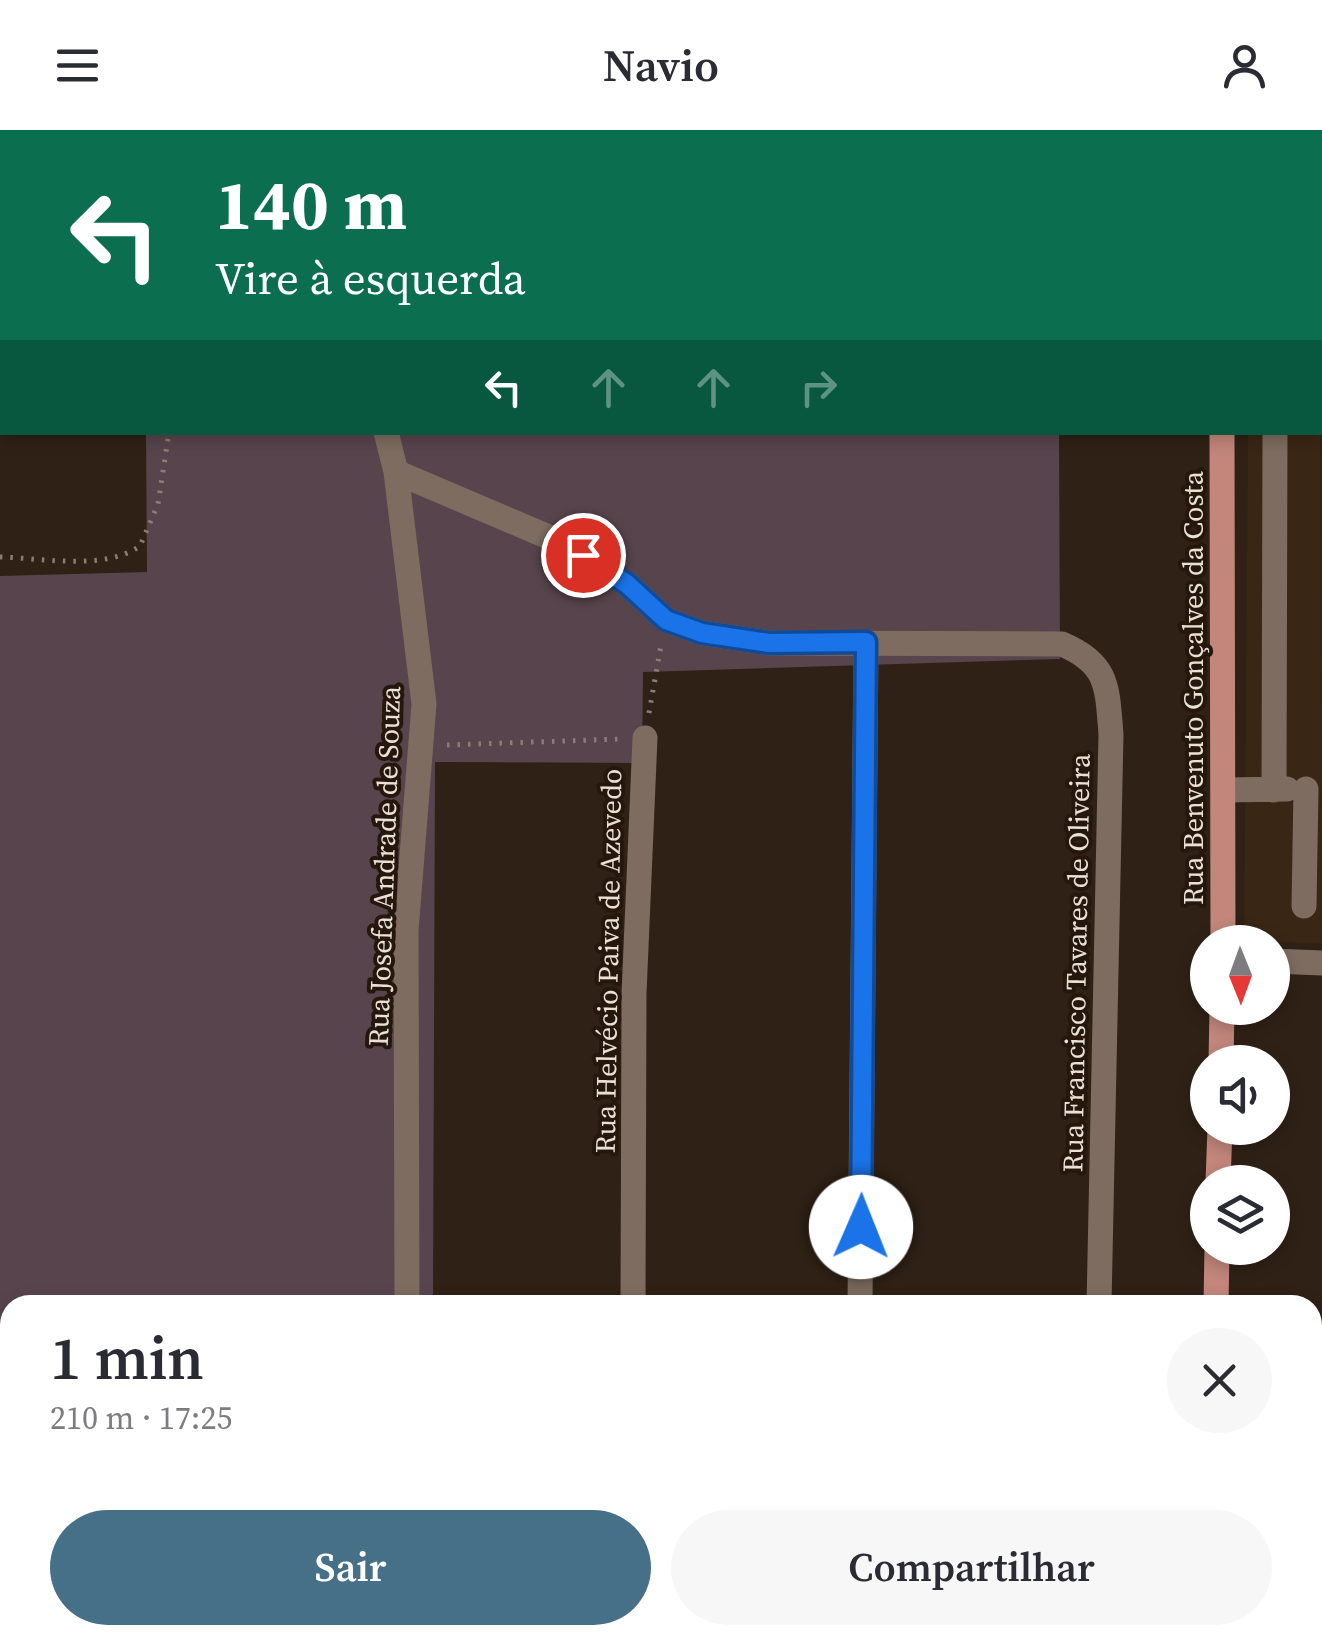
<!DOCTYPE html>
<html lang="pt">
<head>
<meta charset="utf-8">
<style>
	:root { --surface:#fff; --page:#f7f7f7; --text:#2b2b33; --muted:#7c7c81; --accent:#467088 }
	body { margin:0; font-family:"Source Serif 4",serif; background:var(--page); color:var(--text); height:100vh; display:flex; flex-direction:column; font-size:38px; white-space:nowrap }
	* { box-sizing:border-box; margin:0 }
	p { font-size:32px; color:var(--muted) }
	.icon { flex:none; width:55px; height:55px; fill:none; stroke:currentColor; stroke-width:2; stroke-linecap:round; stroke-linejoin:round }
	.map { position:relative; flex:1; overflow:hidden }
	.side { position:absolute; left:0px; top:1165px; width:1322px; height:350px; display:flex; flex-direction:column; background:var(--surface); border-radius:30px 30px 0 0; box-shadow:0 5px 15px #0003 }
	.side>* { flex:none }
	.hud { position:absolute; left:0px; top:0px; width:1322px; height:305px; box-shadow:0 5px 15px #0003; background:#0b6e4f; color:#fff; overflow:hidden }
	.needle { width:65px; rotate:179deg }
	.fabs { position:absolute; left:1190px; top:795px; display:grid; gap:20px }
	.fabs a { display:grid; place-items:center; width:100px; height:100px; border-radius:50%; background:var(--surface); box-shadow:0 5px 15px #0003; font-size:50px }
	.pin { position:absolute; display:grid; place-items:center; width:85px; height:85px; color:#fff; margin:-42px; border:5px solid #fff; border-radius:50%; box-shadow:0 2px 10px #0007 }
	.me { position:absolute; width:110px; margin:-55px; rotate:1deg; stroke-linejoin:round; filter:drop-shadow(0 0 8px #0008) }
	.turn { display:flex; align-items:center; gap:35px; height:210px; padding:0 50px; font-size:45px }
	.turn .icon { width:130px; height:130px; stroke-width:2.5 }
	.turn b { display:block; font-size:70px; line-height:85px }
	.lanes { display:flex; align-items:center; height:95px; padding:0 50px; background:#0003; justify-content:center; gap:50px; direction:ltr }
	.lanes .off { opacity:.35 }
	.round { display:grid; place-items:center; flex:none; width:105px; height:105px; border-radius:52px; background:var(--page) }
	.summary { display:flex; align-items:center; justify-content:space-between; height:170px; padding:0 50px }
	h1 { font-size:60px; font-weight:600; line-height:75px }
	.cta { display:flex; gap:20px; margin-top:auto; padding:20px 50px }
	.cta a { flex:1; height:115px; border-radius:60px; background:var(--accent); color:#fff; font-size:40px; font-weight:600; line-height:115px; text-align:center }
	.cta a+a { background:var(--page); color:var(--text) }
	header { display:flex; justify-content:space-between; align-items:center; height:130px; padding:0 50px; background:var(--surface); font-size:45px; font-weight:600 }
	.map>svg:first-child { display:block }
	.built { fill:#392615 }
	.green { fill:#58444c }
	.lines { fill:none; stroke-linecap:round; stroke-linejoin:round }
	.path { stroke:#897e74; stroke-width:5; stroke-dasharray:2.5 8; stroke-linecap:butt }
	.minor { stroke:#7d6c5f; stroke-width:25 }
	.major { stroke:#c2867b; stroke-width:25 }
	.route-casing { stroke:#114b97; stroke-width:25 }
	.route { stroke:#1a73e8; stroke-width:18 }
	.labels { text-anchor:middle; dominant-baseline:central; stroke-width:8; stroke-linejoin:round; paint-order:stroke }
	.street-label { font-size:28px; fill:#e9e0d8; stroke:#25170c }
</style>
</head>
<body>
<header><svg class="icon" aria-label="menu" viewBox="0 0 24 24"><path d="M4 6h16M4 12h16M4 18h16"/></svg>Navio<svg class="icon" aria-label="person" viewBox="0 0 24 24"><circle cx="12" cy="8" r="4"/><path d="M4 21q1-7 8-7t8 7"/></svg></header>
<div class="map">
<svg width="1322" height="1515" viewBox="0 0 1322 1515">
	<rect width="100%" height="100%" fill="#2f2115"/>
	<!-- built -->
	<path class="built" d="M 1320,213 L 1322,813 L 1249,812 L 1244,808 L 1248,303 L 1320,302 Z"/>
	<!-- green -->
	<path class="green" d="M 146,303 L 1059,303 L 1060,529 L 643,542 L 642,633 L 435,632 L 433,1175 L 10,1175 L 10,1345 L 0,1346 L 0,446 L 147,442 Z"/>
	<g class="lines">
		<!-- path -->
		<path class="path" d="M 0,427 C 42,428 104,441 140,416 L 158,374 L 169,302
			M 649,583 L 661,515
			M 447,615 L 621,609"/>
		<!-- minor -->
		<path class="minor" d="M 695,0 L 695,2
			M 519,2 L 519,0
			M 1320,191 L 1322,191
			M 0,198 L 2,198
			M 386,302 L 396,342 L 424,574 L 406,801 L 407,1175
			M 396,342 L 565,414 L 627,454 L 666,490 L 702,503 L 769,513 L 1062,514 C 1109,534 1107,557 1111,604 L 1099,1175
			M 1225,660 L 1287,659
			M 1274,660 L 1275,302
			M 1304,776 L 1306,659
			M 1272,831 L 1322,833
			M 633,1175 L 634,864 L 645,608
			M 860,1175 L 866,513
			M 0,1334 L 10,1333
			M 0,1415 L 10,1415
			M 626,1505 L 629,1515"/>
		<!-- major -->
		<path class="major" d="M 1220,0 L 1220,2
			M 1222,302 L 1223,812
			M 1221,932 L 1222,878
			M 1218,1052 L 1220,998
			M 1216,1175 L 1217,1118
			M 1209,1515 L 1209,1505"/>
	</g>
	<g class="lines">
		<defs>
			<path id="route" d="M 583,425 L 627,454 L 666,490 L 702,503 L 769,513 L 866,512 L 861,1097"/>
		</defs>
		<!-- route casing -->
		<use href="#route" class="route-casing"/>
		<!-- route -->
		<use href="#route" class="route"/>
	</g>
	<g class="labels">
		<!-- street labels -->
		<g class="street-label">
			<text transform="translate(1193 558) rotate(-90)">Rua Benvenuto Gonçalves da Costa</text>
			<text transform="translate(384 736) rotate(-88)">Rua Josefa Andrade de Souza</text>
			<text transform="translate(608 831) rotate(-89)">Rua Helvécio Paiva de Azevedo</text>
			<text transform="translate(1076 833) rotate(-89)">Rua Francisco Tavares de Oliveira</text>
		</g>
	</g>
</svg>
<div class="fabs">
<a><svg class="needle" viewBox="-14 -14 28 28"><path d="M0-13l5 13h-10z" fill="#e53935"/><path d="M0 13l5-13h-10z" fill="#7c7c81"/></svg></a>
<a><svg class="icon" aria-label="sound" viewBox="0 0 24 24"><path d="M4 9h4l5-4v14l-5-4H4zM17 9q2 3 0 6"/></svg></a>
<a><svg class="icon" aria-label="layers" viewBox="0 0 24 24"><path d="M12 4l9 5-9 5-9-5zM3 14l9 5 9-5"/></svg></a>
</div>
<div class="pin" style="left:583px;top:425px;background:#d93025"><svg class="icon" aria-label="arrive" viewBox="0 0 24 24"><path d="M6 21V4h12l-3 4 3 4H6"/></svg></div>
<svg class="me" style="left:861px;top:1097px" viewBox="-20 -20 40 40"><circle r="19" fill="#fff"/><path d="M0-13L10 11 0 6-10 11z" fill="#1a73e8"/></svg>
<div class="hud">
<div class="turn"><svg class="icon" aria-label="left" viewBox="0 0 24 24"><path d="M17 20v-9H6M10 6l-5 5 5 5"/></svg><div><b>140 m</b>Vire à esquerda</div></div>
<div class="lanes"><svg class="icon" aria-label="left" viewBox="0 0 24 24"><path d="M17 20v-9H6M10 6l-5 5 5 5"/></svg><svg class="icon off" aria-label="ahead" viewBox="0 0 24 24"><path d="M12 20V5M6 11l6-6 6 6"/></svg><svg class="icon off" aria-label="ahead" viewBox="0 0 24 24"><path d="M12 20V5M6 11l6-6 6 6"/></svg><svg class="icon off" aria-label="right" viewBox="0 0 24 24"><path d="M7 20v-9h11M14 6l5 5-5 5"/></svg></div>
</div>
<section class="side">
<div class="summary"><div><h1>1 min</h1><p>210 m · 17:25</p></div><a class="round"><svg class="icon" aria-label="close" viewBox="0 0 24 24"><path d="M6 6l12 12M18 6L6 18"/></svg></a></div>
<div class="cta"><a>Sair</a><a>Compartilhar</a></div>
</section>
</div>
</body>
</html>
